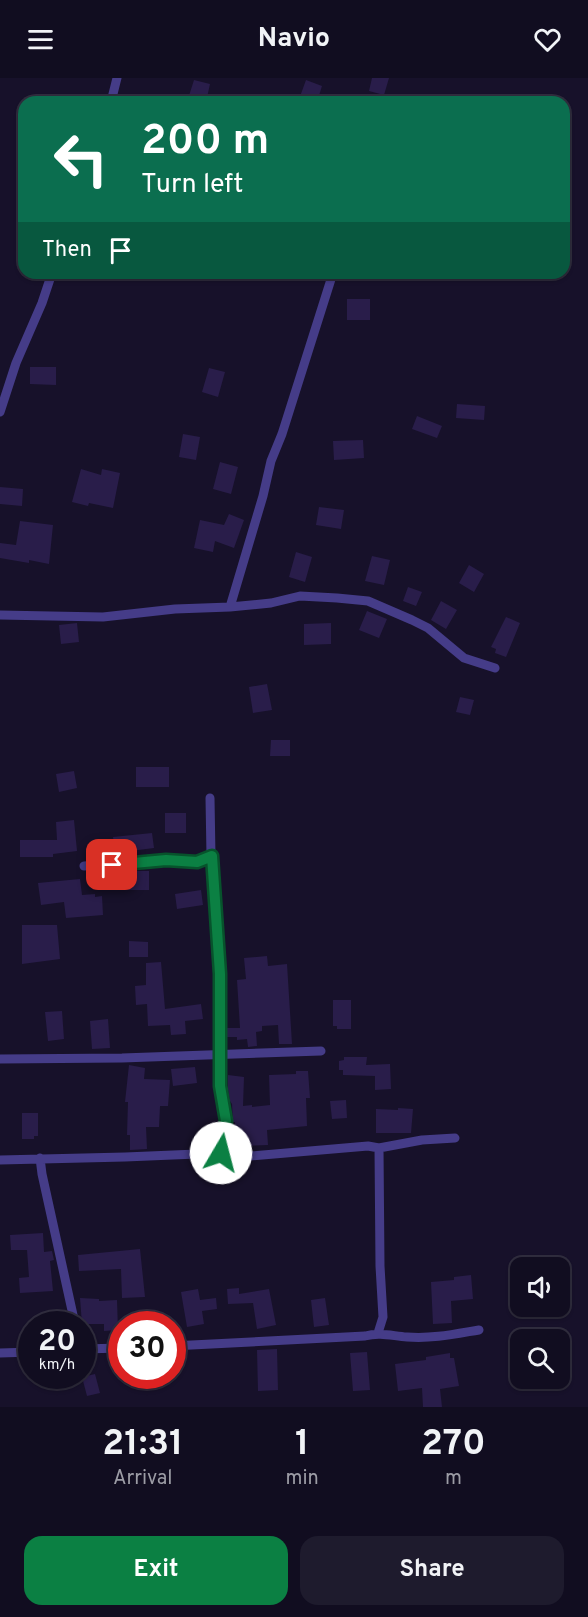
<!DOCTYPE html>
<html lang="en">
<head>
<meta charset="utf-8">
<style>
	:root { --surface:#110d20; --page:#1e1b2d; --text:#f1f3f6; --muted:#9c9ca5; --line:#302d3e; --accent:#0b8043 }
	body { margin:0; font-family:Overpass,sans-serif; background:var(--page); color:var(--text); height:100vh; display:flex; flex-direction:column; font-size:22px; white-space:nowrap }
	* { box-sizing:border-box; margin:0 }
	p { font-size:20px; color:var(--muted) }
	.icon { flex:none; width:33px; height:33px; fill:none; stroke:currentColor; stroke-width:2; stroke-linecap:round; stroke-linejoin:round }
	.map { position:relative; height:1329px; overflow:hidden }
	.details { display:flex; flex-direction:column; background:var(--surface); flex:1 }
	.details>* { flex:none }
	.guide { position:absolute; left:18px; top:18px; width:552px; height:183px; border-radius:18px; box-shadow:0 2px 4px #0004,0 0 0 2px var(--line); background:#0b6e4f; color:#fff; overflow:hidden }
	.fabs { position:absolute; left:510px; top:1179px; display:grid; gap:12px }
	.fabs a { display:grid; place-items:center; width:60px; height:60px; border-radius:12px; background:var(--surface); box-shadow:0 2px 4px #0004,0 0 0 2px var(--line); font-size:30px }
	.speed { position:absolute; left:18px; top:1233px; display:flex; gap:12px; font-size:30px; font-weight:700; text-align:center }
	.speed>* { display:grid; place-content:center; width:78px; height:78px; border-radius:50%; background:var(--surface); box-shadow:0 2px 4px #0004,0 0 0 2px var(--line); line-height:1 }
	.speed small { font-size:15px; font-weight:400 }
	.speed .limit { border:9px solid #d22; background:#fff; color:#111 }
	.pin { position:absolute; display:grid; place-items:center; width:51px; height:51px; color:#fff; margin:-26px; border-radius:12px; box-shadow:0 3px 9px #0006 }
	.me { position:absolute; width:66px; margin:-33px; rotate:8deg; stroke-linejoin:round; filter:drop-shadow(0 0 4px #0008) }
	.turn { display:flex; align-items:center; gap:21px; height:126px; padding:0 24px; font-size:27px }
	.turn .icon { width:78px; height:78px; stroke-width:2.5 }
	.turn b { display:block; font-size:42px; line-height:51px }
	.then { display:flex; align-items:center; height:57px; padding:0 24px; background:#0003; gap:12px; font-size:22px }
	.eta { display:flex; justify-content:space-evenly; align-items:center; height:102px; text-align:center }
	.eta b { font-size:36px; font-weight:700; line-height:42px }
	.cta { display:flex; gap:12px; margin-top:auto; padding:12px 24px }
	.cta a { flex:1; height:69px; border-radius:18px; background:var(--accent); color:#fff; font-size:24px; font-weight:700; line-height:69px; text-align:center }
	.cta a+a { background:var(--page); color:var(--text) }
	header { display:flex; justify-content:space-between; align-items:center; height:78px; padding:0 24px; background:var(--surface); font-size:27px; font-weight:700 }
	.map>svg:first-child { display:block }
	.building { fill:#291d4a }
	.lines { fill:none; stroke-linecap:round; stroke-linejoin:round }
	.street { stroke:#453c88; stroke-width:9 }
	.route-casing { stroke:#07532c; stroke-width:15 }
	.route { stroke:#0b8043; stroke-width:10 }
</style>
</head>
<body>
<header><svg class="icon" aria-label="menu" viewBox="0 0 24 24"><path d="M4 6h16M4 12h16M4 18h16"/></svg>Navio<svg class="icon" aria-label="heart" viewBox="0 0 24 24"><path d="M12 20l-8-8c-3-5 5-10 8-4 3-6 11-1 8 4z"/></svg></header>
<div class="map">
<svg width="588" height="1329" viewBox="0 0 588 1329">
	<rect width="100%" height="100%" fill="#17112a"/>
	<!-- building -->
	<path class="building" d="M 372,0 L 389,0 L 384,17 L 369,13 Z
		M 194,2 L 210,6 L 206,24 L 187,24 Z
		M 306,2 L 322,8 L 317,24 L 298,24 Z
		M 347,221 L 370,221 L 370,242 L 347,242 Z
		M 30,289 L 56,289 L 56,307 L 30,306 Z
		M 209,290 L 225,294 L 218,319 L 202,314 Z
		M 457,326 L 485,328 L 484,342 L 456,340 Z
		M 417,338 L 442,348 L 437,360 L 412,351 Z
		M 183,356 L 200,359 L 196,382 L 179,379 Z
		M 363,362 L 364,380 L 334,382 L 333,363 Z
		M 220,384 L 238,389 L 231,416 L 213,411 Z
		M 81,391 L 101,397 L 102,391 L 120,395 L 113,430 L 89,425 L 88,428 L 72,424 Z
		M 0,409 L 23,411 L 22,428 L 0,426 Z
		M 319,429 L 344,432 L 341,451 L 316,447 Z
		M 229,436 L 244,442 L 234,470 L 215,463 L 213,474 L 194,470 L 200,442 L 224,447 Z
		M 20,443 L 53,447 L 49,486 L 29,482 L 29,485 L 0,480 L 0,465 L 16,467 Z
		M 296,474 L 312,479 L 305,504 L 289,499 Z
		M 372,478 L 390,482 L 384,507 L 365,503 Z
		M 469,487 L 484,496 L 474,514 L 459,505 Z
		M 408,509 L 422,514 L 416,528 L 403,523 Z
		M 441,523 L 457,532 L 446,551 L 431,542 Z
		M 367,533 L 387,541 L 379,560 L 359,552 Z
		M 506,539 L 520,545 L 506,579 L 495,575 L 496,571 L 491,569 Z
		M 77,545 L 79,564 L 61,566 L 59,547 Z
		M 331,545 L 331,566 L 304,567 L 304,546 Z
		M 267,606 L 272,632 L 253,635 L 249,609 Z
		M 460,619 L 474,622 L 470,637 L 456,634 Z
		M 271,662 L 290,662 L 290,678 L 270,678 Z
		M 136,689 L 169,689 L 169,709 L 136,709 Z
		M 74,693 L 77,710 L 59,714 L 56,696 Z
		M 165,735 L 186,735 L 186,755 L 165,755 Z
		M 74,742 L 77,773 L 53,776 L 53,779 L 20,779 L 20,762 L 57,762 L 56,744 Z
		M 152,755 L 154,770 L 115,775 L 113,759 Z
		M 137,793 L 149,793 L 149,812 L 117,812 L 116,795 Z
		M 80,801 L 82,817 L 95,816 L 95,819 L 102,818 L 103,837 L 66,840 L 64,824 L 41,827 L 38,805 Z
		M 201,812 L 203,827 L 177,831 L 175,816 Z
		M 22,847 L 57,847 L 60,881 L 22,886 Z
		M 129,863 L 148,864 L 148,879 L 129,879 Z
		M 267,878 L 268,888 L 287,886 L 292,966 L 279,966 L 278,947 L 262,948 L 262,953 L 256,954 L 257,968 L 248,969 L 247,961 L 237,962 L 237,959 L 227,959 L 227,950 L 240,950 L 237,902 L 246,901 L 244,880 Z
		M 161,884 L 165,931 L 201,926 L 203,941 L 185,943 L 186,956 L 171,957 L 170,947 L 148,948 L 147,926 L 136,927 L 135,908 L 146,907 L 146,885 Z
		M 333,922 L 351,922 L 351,951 L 337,951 L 337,948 L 333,948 Z
		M 62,933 L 64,961 L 48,963 L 45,934 Z
		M 108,941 L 110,970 L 92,971 L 90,943 Z
		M 344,979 L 367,979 L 366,987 L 390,986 L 391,1011 L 375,1012 L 375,998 L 343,997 L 343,992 L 339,992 L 339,983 L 344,982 Z
		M 129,987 L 145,990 L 144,1001 L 170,1002 L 168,1028 L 160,1028 L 159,1049 L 146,1049 L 147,1071 L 130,1072 L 130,1057 L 127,1057 L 128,1024 L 125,1024 Z
		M 195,989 L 197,1005 L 173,1008 L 171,991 Z
		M 296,993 L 308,993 L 310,1020 L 306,1020 L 307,1048 L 267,1052 L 268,1067 L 236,1068 L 235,1044 L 233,1044 L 232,1026 L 230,1023 L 228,1012 L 228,997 L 244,999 L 243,1028 L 252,1027 L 252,1029 L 270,1027 L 269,997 L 296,996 Z
		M 346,1022 L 347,1040 L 332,1041 L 330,1023 Z
		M 398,1030 L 413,1031 L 411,1055 L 376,1055 L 376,1031 L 398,1032 Z
		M 22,1035 L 38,1035 L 38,1058 L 34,1058 L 34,1061 L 22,1061 Z
		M 43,1155 L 44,1174 L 52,1173 L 54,1182 L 50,1183 L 53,1213 L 20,1215 L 19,1200 L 29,1199 L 27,1172 L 11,1172 L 10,1157 Z
		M 140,1171 L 145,1219 L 122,1220 L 121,1191 L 79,1193 L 78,1177 Z
		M 471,1197 L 473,1221 L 451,1223 L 452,1245 L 433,1246 L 431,1204 L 454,1202 L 454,1199 Z
		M 239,1210 L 239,1216 L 269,1211 L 276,1247 L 257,1251 L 253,1225 L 228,1226 L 227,1211 Z
		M 198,1211 L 200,1222 L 216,1220 L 217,1231 L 202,1233 L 204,1246 L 187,1249 L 181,1214 Z
		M 80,1220 L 99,1221 L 99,1223 L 117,1222 L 118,1252 L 104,1253 L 104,1246 L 82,1246 Z
		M 325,1220 L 329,1247 L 314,1249 L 311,1222 Z
		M 277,1271 L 278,1312 L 258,1313 L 257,1272 Z
		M 367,1274 L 370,1312 L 353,1313 L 350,1275 Z
		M 450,1275 L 450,1280 L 454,1280 L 459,1308 L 440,1311 L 442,1329 L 423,1329 L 422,1310 L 398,1313 L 395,1286 L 426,1282 L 426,1279 Z
		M 95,1296 L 100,1315 L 87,1318 L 82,1299 Z"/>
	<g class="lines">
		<!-- street -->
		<path class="street" d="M 111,24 L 117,0
			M 0,334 L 16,285 L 42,225 L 52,195
			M 230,529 L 263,418 L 271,383 L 282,356 L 333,195
			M 0,537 L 103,539 L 175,531 L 230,529 L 271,525 L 300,518 L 337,520 L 368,523 L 412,542 L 428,550 L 464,580 L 495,590
			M 210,720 L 211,778 L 220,896 L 220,1008 L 226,1043 L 221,1075
			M 84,788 L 166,782 L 197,784 L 211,778
			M 0,981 L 122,980 L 321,973
			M 40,1080 L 42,1096 L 75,1246
			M 0,1082 L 125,1079 L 221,1075 L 250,1078 L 368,1068 L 379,1070 L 422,1062 L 455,1060
			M 378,1255 L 383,1239 L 380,1188 L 379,1070
			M 172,1268 L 365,1258 C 380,1254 392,1258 407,1259 C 432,1261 455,1256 479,1252
			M 82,1271 L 122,1270
			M 0,1275 L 32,1274"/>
	</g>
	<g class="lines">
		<defs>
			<path id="route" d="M 112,787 L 166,782 L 197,784 L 212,778 L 220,896 L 220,1008 L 226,1043 L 221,1075"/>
		</defs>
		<!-- route casing -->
		<use href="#route" class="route-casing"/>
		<!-- route -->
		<use href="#route" class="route"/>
	</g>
</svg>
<div class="fabs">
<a><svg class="icon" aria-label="sound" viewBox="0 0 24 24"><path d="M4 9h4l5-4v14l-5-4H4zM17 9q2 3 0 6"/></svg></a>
<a><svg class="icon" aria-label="search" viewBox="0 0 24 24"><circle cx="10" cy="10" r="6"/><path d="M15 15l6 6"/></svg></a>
</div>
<div class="speed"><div>20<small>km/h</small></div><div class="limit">30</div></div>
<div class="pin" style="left:112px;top:787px;background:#d93025"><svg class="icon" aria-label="arrive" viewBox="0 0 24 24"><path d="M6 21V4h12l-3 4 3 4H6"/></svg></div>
<svg class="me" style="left:221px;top:1075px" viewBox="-20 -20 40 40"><circle r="19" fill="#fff"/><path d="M0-13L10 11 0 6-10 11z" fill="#0b8043"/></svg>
<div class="guide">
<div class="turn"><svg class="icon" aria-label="left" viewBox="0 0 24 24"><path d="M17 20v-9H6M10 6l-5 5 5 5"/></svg><div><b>200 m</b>Turn left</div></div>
<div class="then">Then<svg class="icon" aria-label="arrive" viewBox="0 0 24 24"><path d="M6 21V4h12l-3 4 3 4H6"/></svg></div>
</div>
</div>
<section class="details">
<div class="eta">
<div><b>21:31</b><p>Arrival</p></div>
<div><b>1</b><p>min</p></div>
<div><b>270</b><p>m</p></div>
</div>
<div class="cta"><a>Exit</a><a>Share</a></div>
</section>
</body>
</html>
